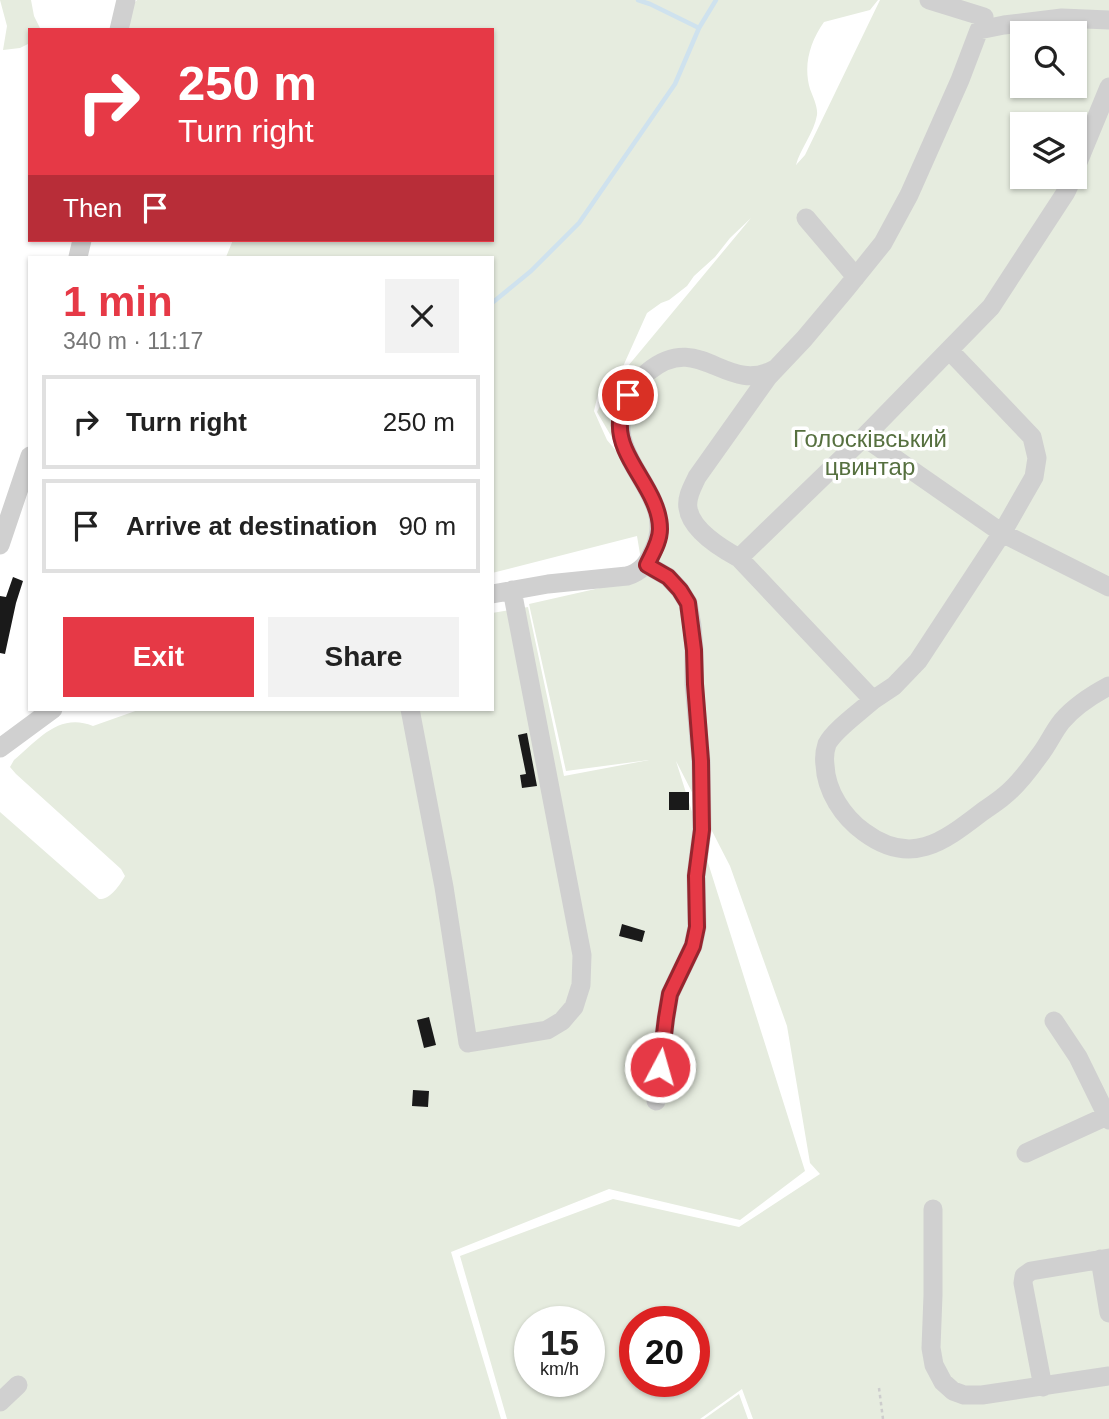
<!DOCTYPE html>
<html lang="en">
<head>
<meta charset="utf-8">
<style>
	:root { --surface:#fff; --page:#f2f2f2; --text:#222; --muted:#767676; --line:#e0e0e0; --accent:#e63946 }
	body { margin:0; font-family:Arial,sans-serif; background:var(--page); color:var(--text); height:100vh; display:flex; flex-direction:column; font-size:26px; white-space:nowrap }
	* { box-sizing:border-box; margin:0 }
	p { font-size:23px; color:var(--muted) }
	.icon { flex:none; width:38px; height:38px; fill:none; stroke:currentColor; stroke-width:2; stroke-linecap:round; stroke-linejoin:round }
	.map { position:relative; flex:1; overflow:hidden }
	.sheet { position:absolute; left:28px; top:256px; width:466px; height:455px; display:flex; flex-direction:column; background:var(--surface); border-radius:0px; box-shadow:0 2px 5px #0004 }
	.sheet>* { flex:none }
	.hud { position:absolute; left:28px; top:28px; width:466px; height:214px; border-radius:0px; box-shadow:0 2px 5px #0004; background:#e63946; color:#fff; overflow:hidden }
	.buttons { position:absolute; left:1010px; top:21px; display:grid; gap:14px }
	.buttons a { display:grid; place-items:center; width:77px; height:77px; border-radius:0px; background:var(--surface); box-shadow:0 2px 5px #0004; font-size:35px }
	.speed { position:absolute; left:514px; top:1306px; display:flex; gap:14px; font-size:35px; font-weight:700; text-align:center }
	.speed>* { display:grid; place-content:center; width:91px; height:91px; border-radius:50%; background:var(--surface); box-shadow:0 2px 5px #0004; line-height:1 }
	.speed small { font-size:18px; font-weight:400 }
	.speed .limit { border:10px solid #d22; background:#fff; color:#111 }
	.pin { position:absolute; display:grid; place-items:center; width:60px; height:60px; color:#fff; margin:-30px; border:4px solid #fff; border-radius:50%; box-shadow:0 2px 7px #0007 }
	.me { position:absolute; width:77px; margin:-38px; rotate:6deg; stroke-linejoin:round; filter:drop-shadow(0 0 5px #0008) }
	.turn { display:flex; align-items:center; gap:24px; height:147px; padding:0 35px; font-size:32px }
	.turn .icon { width:91px; height:91px; stroke-width:2.5 }
	.turn b { display:block; font-size:49px; line-height:60px }
	.then { display:flex; align-items:center; height:66px; padding:0 35px; background:#0003; gap:14px; font-size:26px }
	.round { display:grid; place-items:center; flex:none; width:74px; height:74px; border-radius:0px; background:var(--page) }
	.summary { display:flex; align-items:center; justify-content:space-between; height:119px; padding:0 35px }
	h1 { font-size:42px; font-weight:700; line-height:52px; color:var(--accent) }
	.action { display:flex; gap:14px; margin-top:auto; padding:14px 35px }
	.action a { flex:1; height:80px; border-radius:0px; background:var(--accent); color:#fff; font-size:28px; font-weight:700; line-height:80px; text-align:center }
	.action a+a { background:var(--page); color:var(--text) }
	ul { padding:0; list-style:none }
	li { display:flex; align-items:center; gap:21px; height:94px; margin:0 14px 10px; padding:0 21px; border:4px solid var(--line); border-radius:0px }
	li div { flex:1 }
	li b { display:block; font-size:26px }
	li em { font-style:normal }
	.map>svg:first-child { display:block }
	.green { fill:#e6ecdf; fill-rule:evenodd }
	.lines { fill:none; stroke-linecap:round; stroke-linejoin:round }
	.stream { stroke:#cfe2ee; stroke-width:4.5 }
	.building { fill:#1a1a1a }
	.path { stroke:#cdcdcd; stroke-width:2.5; stroke-dasharray:3.5 3.5; stroke-linecap:butt }
	.minor { stroke:#d0d0d0; stroke-width:19 }
	.route-casing { stroke:#96252e; stroke-width:18 }
	.route { stroke:#e63946; stroke-width:12 }
	.labels { text-anchor:middle; dominant-baseline:central; stroke-width:7; stroke-linejoin:round; paint-order:stroke }
	.park-label { font-size:24px; fill:#56703f; stroke:#fff }
</style>
</head>
<body>
<div class="map">
<svg width="1109" height="1419" viewBox="0 0 1109 1419">
	<rect width="100%" height="100%" fill="#fff"/>
	<!-- green -->
	<path class="green" d="M 0,0 L 31,0 L 34,16 L 41,30 L 30,30 L 30,43 L 20,48 L 3,50 L 7,26 Z
		M 137,0 L 878,0 L 870,10 L 824,22 C 810,42 803,65 810,89 C 813,97 818,107 817,115 C 814,133 800,149 796,165 L 805,155 L 880,0 L 1109,0 L 1109,1419 L 753,1419 L 742,1389 L 700,1419 L 507,1419 L 460,1256 L 613,1199 L 739,1227 L 820,1174 L 810,1163 L 787,1026 L 730,866 L 676,761 L 805,1171 L 740,1220 L 609,1189 L 451,1252 L 501,1419 L 0,1419 L 0,812 L 99,899 C 110,900 120,885 125,876 L 121,869 L 16,774 L 10,767 L 14,760 C 38,740 59,712 93,726 L 141,709 L 492,709 L 492,613 L 528,607 L 564,776 L 649,760 L 566,771 L 529,604 L 644,578 L 637,536 L 492,573 L 492,257 L 226,257 L 233,240 L 492,240 L 492,30 L 129,30 L 132,5 ZM 1022,33 L 1074,33 L 1074,86 L 1022,86 ZM 1022,124 L 1074,124 L 1074,177 L 1022,177 ZM 751,218 L 628,366 L 618,382 L 606,394 L 597,412 L 628,465 L 607,440 L 594,411 L 598,394 L 616,382 L 647,313 L 661,303 L 669,300 L 687,286 L 694,276 L 715,257 L 730,238 ZM 530,1321 L 590,1321 L 590,1381 L 530,1381 ZM 635,1321 L 695,1321 L 695,1381 L 635,1381 Z
		M 739,1394 L 748,1419 L 704,1419 Z"/>
	<g class="lines">
		<!-- stream -->
		<path class="stream" d="M 638,0 L 650,4 L 699,28
			M 492,303 L 531,271 L 579,223 L 675,84 L 699,28 L 716,0"/>
	</g>
	<!-- building -->
	<path class="building" d="M 13,577 L 23,581 L 16,603 L 5,654 L 0,653 L 0,596 L 6,597 Z
		M 527,733 L 537,786 L 522,788 L 520,775 L 526,774 L 518,735 Z
		M 669,792 L 689,792 L 689,810 L 669,810 Z
		M 622,924 L 645,931 L 642,942 L 619,936 Z
		M 429,1017 L 436,1045 L 424,1048 L 417,1020 Z
		M 413,1090 L 429,1091 L 428,1107 L 412,1106 Z"/>
	<g class="lines">
		<!-- path -->
		<path class="path" d="M 879,1388 L 883,1419"/>
		<!-- minor -->
		<path class="minor" d="M 929,0 L 984,17
			M 119,30 L 126,0
			M 1074,172 L 1109,87
			M 806,218 L 856,277
			M 78,257 L 82,240
			M 949,350 L 1032,437 L 1037,458 L 1034,477 L 1002,533 L 918,661 L 894,686 L 873,700 L 739,558 C 722,549 691,530 688,508 C 686,497 693,486 697,477 L 768,377 L 804,339 L 846,289 L 883,243 L 909,195 L 960,80 L 979,30 L 1004,25 L 1062,18 L 1109,20
			M 864,437 L 1002,533 L 1109,587
			M 0,545 L 30,456
			M 739,558 L 864,437 L 991,307 L 1066,192 L 1073,177
			M 647,565 L 668,577 L 680,590 L 688,603 L 692,626 L 694,650 L 694,684 L 701,761 L 702,830 L 696,876 L 697,927 L 693,946 L 670,994 L 666,1018 L 656,1101
			M 492,594 L 548,584 L 627,576 C 641,572 647,564 653,551 C 675,506 631,478 622,437 C 619,424 622,412 626,400 C 631,389 639,378 649,371 C 700,330 726,396 775,369
			M 873,700 C 861,711 834,730 827,744 C 825,750 824,758 825,765 C 826,791 843,817 864,832 C 911,867 943,842 982,812 C 989,807 997,802 1004,796 C 1017,786 1029,770 1039,756 C 1048,745 1053,732 1062,721 C 1075,706 1092,695 1109,686
			M 410,709 L 444,887 L 468,1043 L 547,1030 L 562,1021 L 574,1007 L 581,985 L 582,955 L 512,590
			M 0,748 L 53,709
			M 1054,1021 L 1078,1057 L 1109,1120
			M 1026,1153 L 1107,1116
			M 933,1209 L 933,1295 L 931,1348 L 934,1365 L 943,1382 L 953,1391 L 964,1395 L 982,1395 L 1109,1376
			M 1100,1259 L 1109,1313
			M 1043,1387 L 1023,1283 L 1024,1276 L 1031,1271 L 1109,1258
			M 0,1402 L 18,1385"/>
	</g>
	<g class="lines">
		<defs>
			<path id="route" d="M 628,395 C 625,404 621,412 620,422 C 617,459 660,490 660,529 C 660,542 652,554 647,565 L 668,577 L 680,590 L 688,603 L 694,650 L 695,684 L 701,761 L 702,830 L 696,876 L 697,927 L 693,946 L 670,994 L 666,1018 L 660,1067"/>
		</defs>
		<!-- route casing -->
		<use href="#route" class="route-casing"/>
		<!-- route -->
		<use href="#route" class="route"/>
	</g>
	<g class="labels">
		<!-- park labels -->
		<g class="park-label">
			<text x="870" y="438">Голосківський<tspan x="870" dy="28">цвинтар</tspan></text>
		</g>
	</g>
</svg>
<div class="buttons">
<a><svg class="icon" aria-label="search" viewBox="0 0 24 24"><circle cx="10" cy="10" r="6"/><path d="M15 15l6 6"/></svg></a>
<a><svg class="icon" aria-label="layers" viewBox="0 0 24 24"><path d="M12 4l9 5-9 5-9-5zM3 14l9 5 9-5"/></svg></a>
</div>
<div class="speed"><div>15<small>km/h</small></div><div class="limit">20</div></div>
<div class="pin" style="left:628px;top:395px;background:#d93025"><svg class="icon" aria-label="arrive" viewBox="0 0 24 24"><path d="M6 21V4h12l-3 4 3 4H6"/></svg></div>
<svg class="me" style="left:660px;top:1067px" viewBox="-20 -20 40 40"><circle r="17" fill="#e63946" stroke="#fff" stroke-width="3"/><path d="M0-11L8 9 0 5-8 9z" fill="#fff"/></svg>
<div class="hud">
<div class="turn"><svg class="icon" aria-label="right" viewBox="0 0 24 24"><path d="M7 20v-9h11M14 6l5 5-5 5"/></svg><div><b>250 m</b>Turn right</div></div>
<div class="then">Then<svg class="icon" aria-label="arrive" viewBox="0 0 24 24"><path d="M6 21V4h12l-3 4 3 4H6"/></svg></div>
</div>
<section class="sheet">
<div class="summary"><div><h1>1 min</h1><p>340 m · 11:17</p></div><a class="round"><svg class="icon" aria-label="close" viewBox="0 0 24 24"><path d="M6 6l12 12M18 6L6 18"/></svg></a></div>
<ul>
<li><svg class="icon" aria-label="right" viewBox="0 0 24 24"><path d="M7 20v-9h11M14 6l5 5-5 5"/></svg><div><b>Turn right</b></div><em>250 m</em></li>
<li><svg class="icon" aria-label="arrive" viewBox="0 0 24 24"><path d="M6 21V4h12l-3 4 3 4H6"/></svg><div><b>Arrive at destination</b></div><em>90 m</em></li>
</ul>
<div class="action"><a>Exit</a><a>Share</a></div>
</section>
</div>
</body>
</html>
